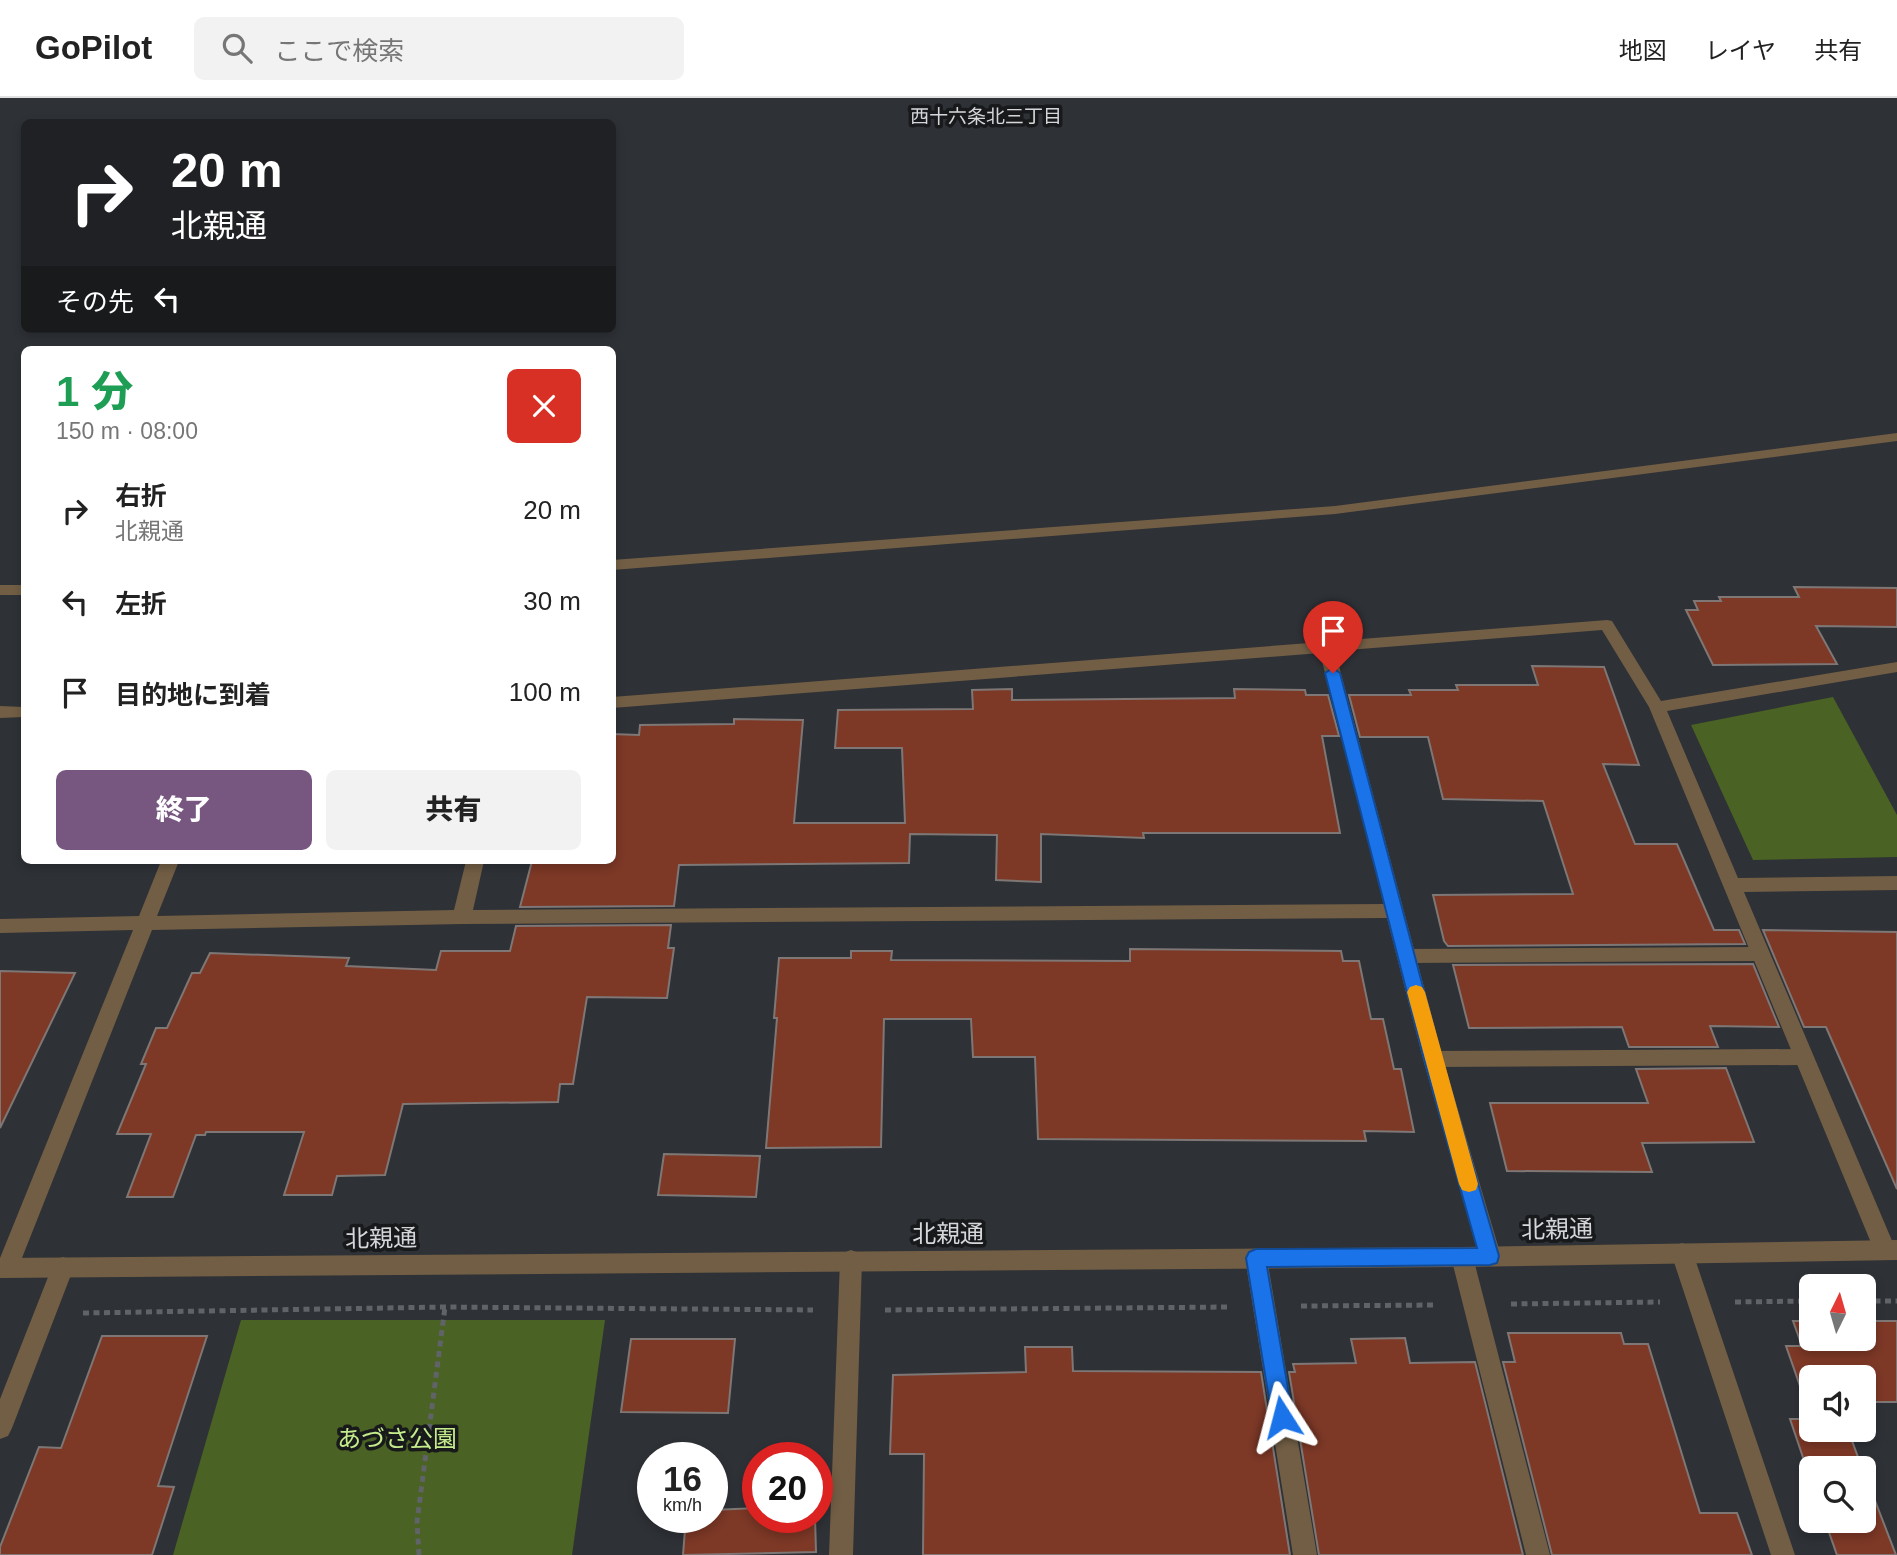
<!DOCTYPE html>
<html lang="ja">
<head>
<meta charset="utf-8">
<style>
	:root { --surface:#fff; --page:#f2f2f2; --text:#222; --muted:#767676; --line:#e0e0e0; --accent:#775780 }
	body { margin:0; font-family:Arial,"Noto Sans JP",sans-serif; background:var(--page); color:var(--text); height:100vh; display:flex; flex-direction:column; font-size:26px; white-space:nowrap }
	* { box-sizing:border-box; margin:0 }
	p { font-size:23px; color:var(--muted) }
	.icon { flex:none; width:38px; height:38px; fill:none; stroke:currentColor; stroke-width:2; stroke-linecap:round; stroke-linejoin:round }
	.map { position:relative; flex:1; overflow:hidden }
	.panel { position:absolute; left:21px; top:248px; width:595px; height:518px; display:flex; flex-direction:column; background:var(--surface); border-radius:10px; box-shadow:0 4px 10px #0003 }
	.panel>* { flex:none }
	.banner { position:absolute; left:21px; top:21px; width:595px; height:214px; border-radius:10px; box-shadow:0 4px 10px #0003; background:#202124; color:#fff; overflow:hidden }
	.needle { width:46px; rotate:5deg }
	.buttons { position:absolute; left:1799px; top:1176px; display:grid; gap:14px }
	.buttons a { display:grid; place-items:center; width:77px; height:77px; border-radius:10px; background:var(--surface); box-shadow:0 4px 10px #0003; font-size:35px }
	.speed { position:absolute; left:637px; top:1344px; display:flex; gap:14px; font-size:35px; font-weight:700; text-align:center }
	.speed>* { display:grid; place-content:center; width:91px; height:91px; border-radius:50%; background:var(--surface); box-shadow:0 4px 10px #0003; line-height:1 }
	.speed small { font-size:18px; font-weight:400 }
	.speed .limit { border:10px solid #d22; background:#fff; color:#111 }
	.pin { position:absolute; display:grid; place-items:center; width:60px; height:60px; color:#fff; margin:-72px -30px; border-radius:50% 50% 50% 0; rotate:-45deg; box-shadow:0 0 7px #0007 }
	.pin .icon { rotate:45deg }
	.me { position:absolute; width:77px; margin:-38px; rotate:351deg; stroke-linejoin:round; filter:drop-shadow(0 0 5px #0008) }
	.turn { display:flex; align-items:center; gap:24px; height:147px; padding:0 35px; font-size:32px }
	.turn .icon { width:91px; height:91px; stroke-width:2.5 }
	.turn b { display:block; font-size:49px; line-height:60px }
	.then { display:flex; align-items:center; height:66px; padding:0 35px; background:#0003; gap:14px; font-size:26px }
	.round { display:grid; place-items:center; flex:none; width:74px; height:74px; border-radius:10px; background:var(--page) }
	.headline { display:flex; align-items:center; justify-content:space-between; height:119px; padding:0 35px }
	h1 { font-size:42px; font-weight:800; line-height:52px; color:#1e9e55 }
	.cta { display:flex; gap:14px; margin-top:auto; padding:14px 35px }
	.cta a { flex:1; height:80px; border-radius:10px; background:var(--accent); color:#fff; font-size:28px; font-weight:800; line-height:80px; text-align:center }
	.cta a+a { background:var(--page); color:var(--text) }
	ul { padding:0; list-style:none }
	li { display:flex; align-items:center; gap:21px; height:91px; padding:0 35px }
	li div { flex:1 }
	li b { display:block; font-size:26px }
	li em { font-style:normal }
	header { display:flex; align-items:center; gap:42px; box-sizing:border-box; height:98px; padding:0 35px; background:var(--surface); border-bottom:2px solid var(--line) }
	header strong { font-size:33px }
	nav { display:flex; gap:38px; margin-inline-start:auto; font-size:24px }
	.search { width:490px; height:63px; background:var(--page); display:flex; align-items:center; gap:18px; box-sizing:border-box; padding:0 24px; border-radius:10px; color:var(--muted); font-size:26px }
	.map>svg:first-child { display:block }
	.green { fill:#4a6223 }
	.building { fill:#7d3826; stroke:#7e7775; stroke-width:2 }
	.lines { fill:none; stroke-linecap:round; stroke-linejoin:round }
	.path { stroke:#606367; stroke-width:5; stroke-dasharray:6 4.5; stroke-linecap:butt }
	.service { fill:#725e45; fill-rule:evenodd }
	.minor { fill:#725e45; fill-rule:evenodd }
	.tertiary { fill:#725e45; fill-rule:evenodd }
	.route { fill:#1a73e8; stroke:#114b97; stroke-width:2 }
	.slow { fill:#f59e0b }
	.labels { text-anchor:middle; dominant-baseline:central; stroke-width:7; stroke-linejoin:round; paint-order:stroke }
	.far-neighbourhood-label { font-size:19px; fill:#d4d6d9; stroke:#18191b }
	.near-street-label { font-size:24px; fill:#d4d6d9; stroke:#18191b }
	.near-park-label { font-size:24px; fill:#c4ec8b; stroke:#18191b }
</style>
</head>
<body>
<header>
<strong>GoPilot</strong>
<div class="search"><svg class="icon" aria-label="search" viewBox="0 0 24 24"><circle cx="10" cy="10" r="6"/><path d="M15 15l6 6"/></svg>ここで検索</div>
<nav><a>地図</a><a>レイヤ</a><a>共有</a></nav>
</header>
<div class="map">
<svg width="1897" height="1457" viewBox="0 0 1897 1457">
	<rect width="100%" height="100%" fill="#2e3136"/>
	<!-- green -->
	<path class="green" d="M 1833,599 L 1897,717 L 1897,759 L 1753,762 L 1691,627 Z
		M 241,1222 L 605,1222 L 572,1457 L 173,1457 Z"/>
	<!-- building -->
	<path class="building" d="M 1794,489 L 1897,490 L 1897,529 L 1816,528 L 1837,566 L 1713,567 L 1686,512 L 1698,512 L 1694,503 L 1721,503 L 1719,499 L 1799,499 Z
		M 1532,568 L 1604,569 L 1639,667 L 1603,666 L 1635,746 L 1677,746 L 1714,832 L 1739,832 L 1745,846 L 1448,848 L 1444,843 L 1433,797 L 1573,796 L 1543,703 L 1443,701 L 1428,639 L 1360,639 L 1349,597 L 1411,597 L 1409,592 L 1458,592 L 1456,587 L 1538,587 Z
		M 1012,591 L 1012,602 L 1235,600 L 1234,591 L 1305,592 L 1306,597 L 1328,597 L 1339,638 L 1322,638 L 1340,735 L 1143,735 L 1144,740 L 1041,736 L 1041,784 L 996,782 L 997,737 L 910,736 L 909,765 L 679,767 L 674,808 L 520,809 L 532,763 L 612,763 L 612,636 L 639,637 L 640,627 L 734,626 L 734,621 L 803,622 L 794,725 L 905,725 L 902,650 L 835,650 L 838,612 L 973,611 L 972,592 Z
		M 671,827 L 668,850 L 674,850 L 667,900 L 587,899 L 573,986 L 560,986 L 558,1004 L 403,1006 L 385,1077 L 337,1078 L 332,1097 L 284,1097 L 304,1034 L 206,1034 L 205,1037 L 196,1037 L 173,1099 L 127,1099 L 151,1036 L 117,1036 L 146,966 L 141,966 L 156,930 L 167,930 L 192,875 L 200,875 L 210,855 L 349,860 L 346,868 L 436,872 L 441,853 L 510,853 L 516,828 Z
		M 1763,832 L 1897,834 L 1897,1091 L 1826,929 L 1804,929 Z
		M 1130,851 L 1341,853 L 1343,863 L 1359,863 L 1371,921 L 1383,921 L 1394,971 L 1401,971 L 1414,1034 L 1364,1033 L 1366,1043 L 1038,1041 L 1035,959 L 973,959 L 971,921 L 884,921 L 881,1049 L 766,1050 L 777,920 L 774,920 L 779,860 L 851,860 L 851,853 L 892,853 L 891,862 L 1130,863 Z
		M 1753,866 L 1779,929 L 1710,928 L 1718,949 L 1629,949 L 1622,929 L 1469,930 L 1453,867 Z
		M 0,873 L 75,875 L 0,1030 Z
		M 1726,970 L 1754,1044 L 1642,1045 L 1652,1074 L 1507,1073 L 1490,1005 L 1648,1005 L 1636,971 Z
		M 664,1056 L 760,1058 L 756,1099 L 658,1097 Z
		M 1793,1223 L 1811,1223 L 1811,1241 L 1864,1241 L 1864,1223 L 1897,1223 L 1897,1304 L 1864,1304 L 1864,1279 L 1811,1279 L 1811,1305 L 1806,1305 L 1786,1248 L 1802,1248 Z
		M 1508,1235 L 1621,1235 L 1624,1246 L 1648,1246 L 1700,1415 L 1737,1415 L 1752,1457 L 1552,1457 L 1503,1264 L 1515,1264 Z
		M 102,1238 L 207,1238 L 158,1388 L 174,1389 L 152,1457 L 0,1457 L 0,1449 L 39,1349 L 61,1350 Z
		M 1405,1240 L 1410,1265 L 1475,1264 L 1523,1457 L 1319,1457 L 1289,1274 L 1295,1274 L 1293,1266 L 1356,1265 L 1351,1241 Z
		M 631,1241 L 735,1241 L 728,1315 L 621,1314 Z
		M 1025,1249 L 1072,1249 L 1073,1273 L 1261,1274 L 1290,1457 L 923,1457 L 924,1356 L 890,1356 L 893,1277 L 1026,1274 Z
		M 1790,1321 L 1811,1321 L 1811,1332 L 1848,1332 L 1862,1370 L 1811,1370 L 1811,1383 Z
		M 1864,1374 L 1896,1457 L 1837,1457 L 1825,1423 L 1864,1423 Z
		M 758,1410 L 758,1419 L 815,1419 L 816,1454 L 683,1457 L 686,1419 L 712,1419 L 712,1412 Z"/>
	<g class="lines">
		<!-- path -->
		<path class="path" d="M 1864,1203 L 1897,1203
			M 1735,1204 L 1811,1203
			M 1511,1206 L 1660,1204
			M 1301,1208 L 1436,1207
			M 885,1212 L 1229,1209
			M 83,1215 L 445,1209 L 813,1212
			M 419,1457 L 417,1424 L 445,1209"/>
		<!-- service -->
		<path class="service" d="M 1897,335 L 1897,343 L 1335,416 L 612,472 L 612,462 L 1335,408 Z
			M 0,487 L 24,487 L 24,497 L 0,497 Z
			M 1759,849 L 1766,851 L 1768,856 L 1766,861 L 1759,863 L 1407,865 L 1400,863 L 1398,858 L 1400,853 L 1407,851 Z
			M 1802,951 L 1809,953 L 1812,959 L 1809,965 L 1802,967 L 1433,969 L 1426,967 L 1423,961 L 1426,955 L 1433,953 Z
			M 1462,1149 L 1470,1152 L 1473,1159 L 1550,1457 L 1526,1457 L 1451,1159 L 1454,1152 Z
			M 1256,1150 L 1264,1153 L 1267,1160 L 1317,1457 L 1293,1457 L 1245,1160 L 1248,1153 Z"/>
		<!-- minor -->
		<path class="minor" d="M 1607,522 L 1612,523 L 1661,603 L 1897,564 L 1897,574 L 1667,613 L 1738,780 L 1897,778 L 1897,792 L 1744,794 L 1896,1152 L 1893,1159 L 1885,1162 L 1877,1159 L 1874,1152 L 1649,609 L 1602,532 L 1335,553 L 1443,961 L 1501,1158 L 1498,1165 L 1490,1168 L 1482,1165 L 1479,1158 L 1423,961 L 1387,820 L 462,826 L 152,832 L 18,1170 L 15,1177 L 7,1180 L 0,1177 L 0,1160 L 133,832 L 0,835 L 0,821 L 139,818 L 161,763 L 179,763 L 157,818 L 454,812 L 466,763 L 484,763 L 473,812 L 1384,806 L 1320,555 L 612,610 L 612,599 Z
			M 0,608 L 24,609 L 24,619 L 0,620 Z
			M 1682,1145 L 1690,1148 L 1693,1155 L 1795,1457 L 1771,1457 L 1671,1155 L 1674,1148 Z
			M 851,1152 L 859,1155 L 862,1162 L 853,1457 L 829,1457 L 840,1162 L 843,1155 Z
			M 63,1159 L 71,1162 L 74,1169 L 12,1330 L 8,1338 L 0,1341 L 0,1301 L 52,1169 L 55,1162 Z"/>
		<!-- tertiary -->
		<path class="tertiary" d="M 1897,1142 L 1897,1162 L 1462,1169 L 0,1180 L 0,1160 L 1462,1149 Z"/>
	</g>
	<!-- route -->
	<path class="route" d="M 1333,570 L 1340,575 L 1442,961 L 1499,1158 L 1497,1165 L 1490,1167 L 1267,1169 L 1293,1319 L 1290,1326 L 1282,1329 L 1275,1326 L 1272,1319 L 1246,1160 L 1249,1154 L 1256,1151 L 1477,1150 L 1424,961 L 1325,575 Z"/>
	<!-- slow -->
	<path class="slow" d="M 1416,887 L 1422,889 L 1425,894 L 1478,1086 L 1476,1092 L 1469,1094 L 1462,1092 L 1459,1086 L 1407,894 L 1410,889 Z"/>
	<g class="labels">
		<!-- far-neighbourhood labels -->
		<g class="far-neighbourhood-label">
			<text x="986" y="18">西十六条北三丁目</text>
		</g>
		<!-- near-street labels -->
		<g class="near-street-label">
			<text transform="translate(1557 1131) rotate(-1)">北親通</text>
			<text x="948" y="1135">北親通</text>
			<text transform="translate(381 1140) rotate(-1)">北親通</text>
		</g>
		<!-- near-park labels -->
		<g class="near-park-label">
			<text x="397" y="1340">あづさ公園</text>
		</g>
	</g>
</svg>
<div class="buttons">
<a><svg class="needle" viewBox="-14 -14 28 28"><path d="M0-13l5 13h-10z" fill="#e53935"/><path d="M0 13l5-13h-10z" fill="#767676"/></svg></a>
<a><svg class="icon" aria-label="sound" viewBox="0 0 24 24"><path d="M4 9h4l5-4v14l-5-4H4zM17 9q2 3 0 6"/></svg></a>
<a><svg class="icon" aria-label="search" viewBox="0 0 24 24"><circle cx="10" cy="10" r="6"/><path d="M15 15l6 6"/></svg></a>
</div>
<div class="speed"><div>16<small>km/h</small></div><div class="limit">20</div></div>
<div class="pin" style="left:1333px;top:575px;background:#d93025"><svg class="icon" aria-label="arrive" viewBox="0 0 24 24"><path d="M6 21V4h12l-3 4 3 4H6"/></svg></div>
<svg class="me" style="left:1282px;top:1319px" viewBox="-20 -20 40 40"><path d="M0-17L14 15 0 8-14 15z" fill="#1a73e8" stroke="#fff" stroke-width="4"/></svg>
<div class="banner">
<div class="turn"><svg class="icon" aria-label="right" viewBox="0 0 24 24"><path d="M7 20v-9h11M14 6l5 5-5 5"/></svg><div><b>20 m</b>北親通</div></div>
<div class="then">その先<svg class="icon" aria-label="left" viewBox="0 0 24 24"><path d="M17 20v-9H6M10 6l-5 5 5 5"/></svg></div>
</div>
<section class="panel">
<div class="headline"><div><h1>1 分</h1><p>150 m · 08:00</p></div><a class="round" style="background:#d93025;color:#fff"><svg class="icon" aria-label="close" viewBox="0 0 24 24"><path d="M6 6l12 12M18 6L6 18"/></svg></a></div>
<ul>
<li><svg class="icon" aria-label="right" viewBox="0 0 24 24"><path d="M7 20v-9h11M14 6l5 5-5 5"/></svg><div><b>右折</b><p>北親通</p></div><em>20 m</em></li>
<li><svg class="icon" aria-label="left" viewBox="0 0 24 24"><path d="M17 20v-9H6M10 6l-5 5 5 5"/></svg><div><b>左折</b></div><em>30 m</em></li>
<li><svg class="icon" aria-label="arrive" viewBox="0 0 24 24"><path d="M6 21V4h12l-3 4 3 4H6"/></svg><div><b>目的地に到着</b></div><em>100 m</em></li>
</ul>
<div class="cta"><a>終了</a><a>共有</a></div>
</section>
</div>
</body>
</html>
